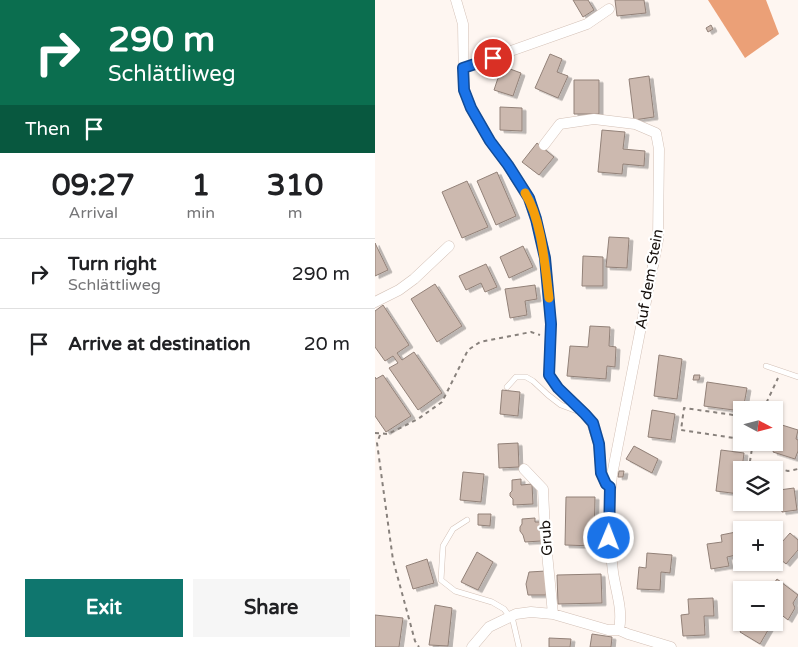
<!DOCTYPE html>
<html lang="en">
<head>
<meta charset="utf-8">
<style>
	:root { --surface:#fff; --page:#f6f6f6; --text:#202124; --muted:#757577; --line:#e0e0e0; --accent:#0f766e }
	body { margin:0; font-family:"Varela Round",sans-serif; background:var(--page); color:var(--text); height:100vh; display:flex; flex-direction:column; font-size:19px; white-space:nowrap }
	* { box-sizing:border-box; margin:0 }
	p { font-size:16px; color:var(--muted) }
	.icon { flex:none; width:28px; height:28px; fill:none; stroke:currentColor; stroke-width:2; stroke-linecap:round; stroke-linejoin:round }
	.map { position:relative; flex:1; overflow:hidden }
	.details { display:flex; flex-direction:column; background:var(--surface); width:375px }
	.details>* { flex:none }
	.guide { background:#0b6e4f; color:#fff; overflow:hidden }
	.needle { width:32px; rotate:97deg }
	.buttons { position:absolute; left:358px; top:401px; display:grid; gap:10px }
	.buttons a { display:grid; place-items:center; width:50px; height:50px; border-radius:0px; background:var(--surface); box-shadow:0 1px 4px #0004; font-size:25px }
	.pin { position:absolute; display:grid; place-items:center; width:42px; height:42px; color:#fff; margin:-21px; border:2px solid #fff; border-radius:50%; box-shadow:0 1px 5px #0007 }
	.me { position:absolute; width:55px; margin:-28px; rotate:1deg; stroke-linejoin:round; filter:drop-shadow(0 0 4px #0008) }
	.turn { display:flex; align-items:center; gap:18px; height:105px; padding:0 25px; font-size:22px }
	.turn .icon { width:65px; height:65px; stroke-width:2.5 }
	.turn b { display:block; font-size:35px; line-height:42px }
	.then { display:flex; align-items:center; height:48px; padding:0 25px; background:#0003; gap:10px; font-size:19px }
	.eta { display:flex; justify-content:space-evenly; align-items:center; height:85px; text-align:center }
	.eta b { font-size:30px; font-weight:700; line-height:35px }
	.action { display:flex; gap:10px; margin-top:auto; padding:10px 25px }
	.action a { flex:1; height:58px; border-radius:0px; background:var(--accent); color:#fff; font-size:20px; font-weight:700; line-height:58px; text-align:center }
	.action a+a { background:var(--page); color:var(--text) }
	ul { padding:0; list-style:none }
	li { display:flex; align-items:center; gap:15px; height:70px; padding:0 25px; border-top:1px solid var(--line) }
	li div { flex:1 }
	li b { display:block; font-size:19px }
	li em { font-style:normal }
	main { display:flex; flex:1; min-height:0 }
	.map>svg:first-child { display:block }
	.forest { fill:#eba077 }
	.building { fill:#ccb9af; stroke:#928178; filter:url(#shadow) }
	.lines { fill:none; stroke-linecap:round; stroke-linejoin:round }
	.service-casing { stroke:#d3c0b6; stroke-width:6 }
	.minor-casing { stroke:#d3c0b6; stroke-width:11 }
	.path { stroke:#88817c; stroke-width:2; stroke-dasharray:4 4; stroke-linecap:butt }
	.service { stroke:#fff; stroke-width:5 }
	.minor { stroke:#fff; stroke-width:10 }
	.route-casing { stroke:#114b97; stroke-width:12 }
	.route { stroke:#1a73e8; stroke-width:9 }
	.slow { stroke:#f59e0b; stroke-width:9 }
	.labels { text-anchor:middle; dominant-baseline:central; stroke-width:4.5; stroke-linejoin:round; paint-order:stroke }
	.street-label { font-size:15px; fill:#150f0b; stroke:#fff }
</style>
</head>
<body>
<main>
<section class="details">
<div class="guide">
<div class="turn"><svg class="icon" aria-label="right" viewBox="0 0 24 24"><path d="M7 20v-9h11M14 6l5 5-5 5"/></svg><div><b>290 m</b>Schlättliweg</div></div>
<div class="then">Then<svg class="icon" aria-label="arrive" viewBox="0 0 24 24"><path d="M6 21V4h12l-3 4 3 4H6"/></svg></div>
</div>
<div class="eta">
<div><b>09:27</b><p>Arrival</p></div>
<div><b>1</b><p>min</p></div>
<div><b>310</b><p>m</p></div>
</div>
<ul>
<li><svg class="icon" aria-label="right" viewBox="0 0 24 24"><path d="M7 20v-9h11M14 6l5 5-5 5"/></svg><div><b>Turn right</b><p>Schlättliweg</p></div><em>290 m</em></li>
<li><svg class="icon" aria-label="arrive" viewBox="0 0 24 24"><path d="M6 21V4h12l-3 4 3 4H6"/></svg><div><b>Arrive at destination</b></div><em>20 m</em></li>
</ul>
<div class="action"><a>Exit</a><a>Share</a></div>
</section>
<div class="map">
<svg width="423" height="647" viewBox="0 0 423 647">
	<defs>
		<filter id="shadow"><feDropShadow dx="4" dy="2.5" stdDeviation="0" flood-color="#0004"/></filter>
	</defs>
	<rect width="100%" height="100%" fill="#fef6f1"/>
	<!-- forest -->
	<path class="forest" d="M 333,0 L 391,0 L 404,34 L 370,58 Z"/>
	<!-- building -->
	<path class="building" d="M 198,0 L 213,0 L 219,10 L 208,17 Z
		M 240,0 L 269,0 L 271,13 L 242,16 Z
		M 336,25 L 338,29 L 333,32 L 331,28 Z
		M 175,54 L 187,59 L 182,72 L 193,76 L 183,98 L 160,88 Z
		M 127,66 L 146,73 L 138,96 L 119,90 Z
		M 274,76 L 279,117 L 259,120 L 254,79 Z
		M 199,80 L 224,80 L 224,114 L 199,114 Z
		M 125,107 L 147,108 L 147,131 L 125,130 Z
		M 227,130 L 250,132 L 248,149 L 270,151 L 269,166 L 248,164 L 247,174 L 223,172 Z
		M 162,143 L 179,157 L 164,175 L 147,162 Z
		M 122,172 L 141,216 L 121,225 L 102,181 Z
		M 92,181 L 113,227 L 87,238 L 67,192 Z
		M 234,237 L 254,238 L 252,268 L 231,267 Z
		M 0,243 L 13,270 L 0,276 Z
		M 148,246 L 158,267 L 134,278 L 125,257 Z
		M 208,256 L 228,257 L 228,286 L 207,286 Z
		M 111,264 L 122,287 L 110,292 L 106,283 L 91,290 L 84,276 Z
		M 60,284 L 87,326 L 62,342 L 36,299 Z
		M 160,285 L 162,299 L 150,301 L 152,315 L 135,318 L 130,289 Z
		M 8,305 L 34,345 L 22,353 L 27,360 L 39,352 L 67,393 L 43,410 L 14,368 L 23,363 L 18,356 L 10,361 L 0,347 L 0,311 Z
		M 215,326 L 235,327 L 234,346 L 241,347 L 240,367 L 232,366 L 231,379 L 192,376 L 195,346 L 213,347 Z
		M 284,355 L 307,359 L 302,399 L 279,396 Z
		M 8,375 L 36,416 L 11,432 L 0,416 L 0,377 L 1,379 Z
		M 319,375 L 325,375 L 324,380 L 318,380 Z
		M 332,382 L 372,388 L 368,410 L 366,411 L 329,406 Z
		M 127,390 L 145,392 L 143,416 L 125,414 Z
		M 277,410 L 300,414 L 296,440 L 273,437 Z
		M 407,425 L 423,430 L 421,439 L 423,440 L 423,451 L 420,459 L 398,452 Z
		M 143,443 L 144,467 L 124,468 L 123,444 Z
		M 259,446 L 283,459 L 277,473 L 251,459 Z
		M 346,450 L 369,453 L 364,494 L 341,491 Z
		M 244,471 L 249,471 L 248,477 L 243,477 Z
		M 88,472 L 109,474 L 106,502 L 85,500 Z
		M 146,479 L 146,485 L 157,484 L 158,504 L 138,505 L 138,499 L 135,496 L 135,493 L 137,491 L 137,480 Z
		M 419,488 L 422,510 L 407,512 L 404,490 Z
		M 191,497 L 220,497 L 219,546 L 190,545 Z
		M 103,514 L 116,514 L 115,526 L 103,525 Z
		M 160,518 L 160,522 L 165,522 L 166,541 L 150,542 L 148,535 L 145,531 L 145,527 L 147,524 L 147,519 Z
		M 366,531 L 366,554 L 352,557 L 354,566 L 336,569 L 332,544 L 347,542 L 346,535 Z
		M 415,533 L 423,540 L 423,550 L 411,564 L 399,554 L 399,551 Z
		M 102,552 L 118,562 L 103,590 L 86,582 Z
		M 272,553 L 297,555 L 295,573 L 286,572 L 285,590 L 262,589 L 264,567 L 271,568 Z
		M 52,559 L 59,583 L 38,589 L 31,566 Z
		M 171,571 L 171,595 L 153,595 L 151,584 L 154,572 Z
		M 226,574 L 227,603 L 183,604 L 182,575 Z
		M 402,579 L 423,595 L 418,603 L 420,608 L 413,620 L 399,609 L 399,590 L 394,590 Z
		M 338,598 L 339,616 L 329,616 L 330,635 L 308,636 L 306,615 L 314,614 L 313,599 Z
		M 60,605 L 77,608 L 73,646 L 54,645 Z
		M 0,615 L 28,618 L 24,647 L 0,647 Z
		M 370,622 L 392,622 L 396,625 L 385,644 L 365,632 Z
		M 217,634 L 237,637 L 236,647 L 215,647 Z
		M 174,638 L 196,639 L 195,647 L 174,647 Z"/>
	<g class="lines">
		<defs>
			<path id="service" d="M 391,366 L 423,377
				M 132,387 L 141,377 L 151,377 L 158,381 L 173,395 L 186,405 L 202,411
				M 92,520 L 78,529 L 68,546 L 66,580 L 80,591 L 117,602 L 129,609 L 138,621 L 144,647"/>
			<path id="minor" d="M 81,0 L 88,24 L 89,90 L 96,108 L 115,141 L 133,165 L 153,198 L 161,219 L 170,257 L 176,324 L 174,375 L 183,388 L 210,414 L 217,423 L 224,444 L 226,473 L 231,484 L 235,487
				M 88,68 L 212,24 L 234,9
				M 169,145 L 185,124 L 219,119 L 260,124 L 281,133 L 284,149 L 283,240 L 237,475 C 233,507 234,540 238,572 C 241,593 248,608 244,630
				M 0,302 L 24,290 L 39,279 L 74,246
				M 149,469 L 168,489 L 170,533 L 178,614
				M 97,647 L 114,627 L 141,614 L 156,612 L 178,614 L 233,630 L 244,630 L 253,634 L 296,647"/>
		</defs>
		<!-- service casing -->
		<use href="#service" class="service-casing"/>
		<!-- minor casing -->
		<use href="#minor" class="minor-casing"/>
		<!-- path -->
		<path class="path" d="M 388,410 L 403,378
			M 366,416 L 309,408 L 306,430 L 366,439
			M 0,433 L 13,434 L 43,419 L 67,402 L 93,350 L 105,342 L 156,332 L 165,335
			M 5,435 L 2,443 L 18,560 L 40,641 L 44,647
			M 378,442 L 375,461 L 413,471 L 423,469"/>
		<!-- service -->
		<use href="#service" class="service"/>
		<!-- minor -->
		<use href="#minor" class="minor"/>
	</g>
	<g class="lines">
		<defs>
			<path id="route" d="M 118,58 L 88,68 L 89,90 L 96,108 L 115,141 L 133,165 L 154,198 L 161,219 L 170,258 L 176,324 L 174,375 L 183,388 L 210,414 L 218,423 L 224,444 L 226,473 L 231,484 L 235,487 L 234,538"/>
		</defs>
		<!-- route casing -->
		<use href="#route" class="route-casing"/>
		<!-- route -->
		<use href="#route" class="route"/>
		<!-- slow -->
		<path class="slow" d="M 150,193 C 167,220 170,267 174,298"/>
	</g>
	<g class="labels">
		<!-- street labels -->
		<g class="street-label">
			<text transform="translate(274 279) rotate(-80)">Auf dem Stein</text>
			<text transform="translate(171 538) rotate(-94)">Grub</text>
		</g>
	</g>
</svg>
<div class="buttons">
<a><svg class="needle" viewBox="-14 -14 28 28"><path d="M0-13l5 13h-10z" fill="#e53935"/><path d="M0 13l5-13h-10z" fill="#757577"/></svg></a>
<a><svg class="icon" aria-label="layers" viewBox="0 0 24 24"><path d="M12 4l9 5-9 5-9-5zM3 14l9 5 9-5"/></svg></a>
<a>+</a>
<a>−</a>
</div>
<div class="pin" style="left:118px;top:58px;background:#d93025"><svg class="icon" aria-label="arrive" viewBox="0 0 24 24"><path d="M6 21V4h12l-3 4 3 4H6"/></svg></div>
<svg class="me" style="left:234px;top:538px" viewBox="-20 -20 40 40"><circle r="17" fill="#1a73e8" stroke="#fff" stroke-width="3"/><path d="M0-11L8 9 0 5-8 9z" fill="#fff"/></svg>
</div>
</main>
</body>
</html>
